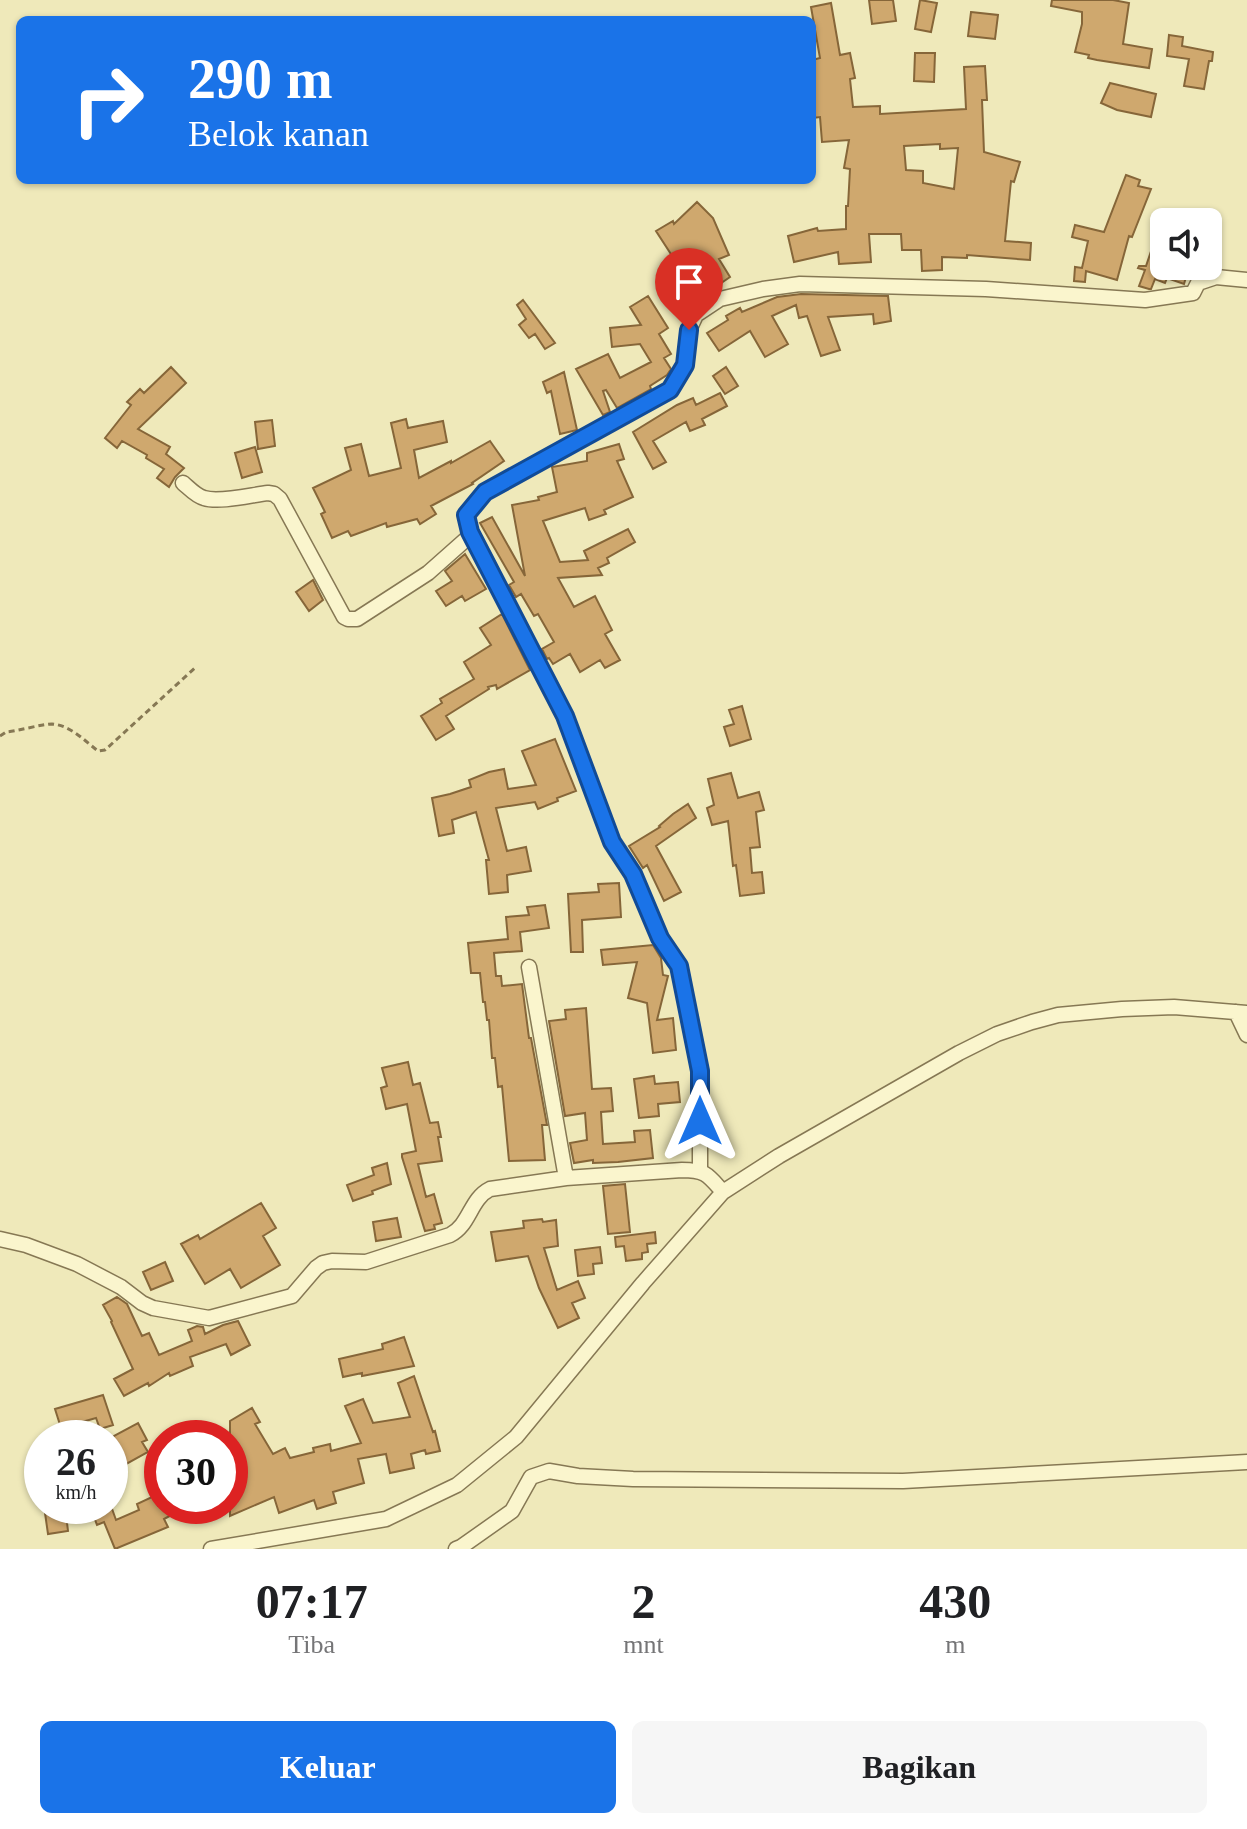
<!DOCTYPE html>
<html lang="id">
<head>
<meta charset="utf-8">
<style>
	:root { --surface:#fff; --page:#f6f6f6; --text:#202124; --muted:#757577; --accent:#1a73e8 }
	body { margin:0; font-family:Georgia,serif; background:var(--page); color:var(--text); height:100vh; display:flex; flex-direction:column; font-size:30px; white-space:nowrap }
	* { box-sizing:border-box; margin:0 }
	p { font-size:26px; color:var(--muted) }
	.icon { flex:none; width:44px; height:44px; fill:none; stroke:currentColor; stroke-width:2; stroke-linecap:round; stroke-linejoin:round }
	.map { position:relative; height:1549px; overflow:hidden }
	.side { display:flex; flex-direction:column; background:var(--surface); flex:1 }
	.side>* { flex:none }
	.top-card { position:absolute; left:16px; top:16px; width:800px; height:168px; border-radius:12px; box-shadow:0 2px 6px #0004; background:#1a73e8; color:#fff; overflow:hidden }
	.controls { position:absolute; left:1150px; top:208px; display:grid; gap:16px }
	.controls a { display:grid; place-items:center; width:72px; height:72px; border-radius:12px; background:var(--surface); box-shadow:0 2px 6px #0004; font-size:40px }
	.speed { position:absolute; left:24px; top:1420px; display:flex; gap:16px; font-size:40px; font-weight:700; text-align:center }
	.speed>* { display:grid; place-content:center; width:104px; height:104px; border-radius:50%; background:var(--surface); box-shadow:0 2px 6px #0004; line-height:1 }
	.speed small { font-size:20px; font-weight:400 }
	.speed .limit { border:12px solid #d22; background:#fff; color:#111 }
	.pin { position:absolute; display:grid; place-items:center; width:68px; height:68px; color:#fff; margin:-82px -34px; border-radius:50% 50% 50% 0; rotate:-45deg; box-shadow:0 0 8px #0007 }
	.pin .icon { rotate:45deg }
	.me { position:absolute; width:88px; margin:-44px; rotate:0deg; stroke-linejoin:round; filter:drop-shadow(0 0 6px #0008) }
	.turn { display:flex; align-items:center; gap:28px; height:168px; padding:0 40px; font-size:36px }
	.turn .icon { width:104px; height:104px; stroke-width:2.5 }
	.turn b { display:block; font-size:56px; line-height:68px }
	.eta { display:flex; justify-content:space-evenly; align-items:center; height:136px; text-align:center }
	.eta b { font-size:48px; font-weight:800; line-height:56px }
	.primary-button { display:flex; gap:16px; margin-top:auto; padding:16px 40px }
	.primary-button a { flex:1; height:92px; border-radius:12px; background:var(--accent); color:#fff; font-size:32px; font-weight:800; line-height:92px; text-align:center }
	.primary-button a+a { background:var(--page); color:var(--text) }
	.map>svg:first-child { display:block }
	.building { fill:#cfa86e; stroke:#866639; stroke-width:2; fill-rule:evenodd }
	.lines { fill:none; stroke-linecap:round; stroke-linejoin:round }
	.minor-casing { stroke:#867854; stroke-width:17 }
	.path { stroke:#867854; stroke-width:3; stroke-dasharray:6 4; stroke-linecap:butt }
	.minor { stroke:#faf5cd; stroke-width:14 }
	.route-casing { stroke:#114b97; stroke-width:20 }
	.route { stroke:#1a73e8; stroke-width:14 }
</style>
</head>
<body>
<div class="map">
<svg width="1247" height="1549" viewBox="0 0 1247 1549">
	<rect width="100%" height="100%" fill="#efe9ba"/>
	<!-- building -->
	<path class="building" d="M 869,0 L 893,0 L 896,21 L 872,24 Z
		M 920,0 L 937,3 L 931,32 L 915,29 Z
		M 1052,0 L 1113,0 L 1129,3 L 1123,44 L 1152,49 L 1149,68 L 1097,60 L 1088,58 L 1089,55 L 1075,52 L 1082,24 L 1082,12 L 1051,6 Z
		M 831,3 L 840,55 L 850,53 L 855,78 L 850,79 L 853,107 L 880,106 L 880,114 L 966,109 L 964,67 L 985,66 L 987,100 L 982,100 L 984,152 L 1020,162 L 1014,182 L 1011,181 L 1005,241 L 1031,243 L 1030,260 L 967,255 L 967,258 L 942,257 L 942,270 L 922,271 L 921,250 L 902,250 L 901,234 L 869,234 L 871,262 L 839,264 L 838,252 L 794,262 L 788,236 L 817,228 L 818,231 L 846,229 L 846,206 L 848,206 L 850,169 L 844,168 L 849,140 L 822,142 L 820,117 L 812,118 L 812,60 L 820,58 L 811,7 ZM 940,144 L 940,149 L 958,148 L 954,189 L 923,183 L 923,171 L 906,170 L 904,146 Z
		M 971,12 L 998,15 L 995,39 L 968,36 Z
		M 1169,35 L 1183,37 L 1182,46 L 1213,52 L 1212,61 L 1209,61 L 1204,89 L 1184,86 L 1189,59 L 1167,56 Z
		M 915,53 L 935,53 L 934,82 L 914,81 Z
		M 1110,83 L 1156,94 L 1151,117 L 1117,110 L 1101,103 Z
		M 1126,175 L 1140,180 L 1138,186 L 1151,189 L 1132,237 L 1129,236 L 1117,280 L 1086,271 L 1085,282 L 1074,281 L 1075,267 L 1082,268 L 1088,241 L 1072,237 L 1075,225 L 1104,232 Z
		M 697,202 L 713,218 L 729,255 L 719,259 L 730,277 L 714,288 L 715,290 L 692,305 L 681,282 L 672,287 L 665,272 L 678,265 L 656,231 L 673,221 L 674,224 Z
		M 1162,219 L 1164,220 L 1164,266 L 1206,266 L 1204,270 L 1195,274 L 1190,278 L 1186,277 L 1184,284 L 1167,278 L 1165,283 L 1155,279 L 1151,289 L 1149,289 L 1139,286 L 1145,270 L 1138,268 L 1139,266 L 1146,266 Z
		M 801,294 L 888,296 L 891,321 L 874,324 L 873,314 L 828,317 L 840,350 L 821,356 L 807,316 L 799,318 L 796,305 L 772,316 L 788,344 L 765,357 L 750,331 L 719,351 L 707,333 L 728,320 L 726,316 L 740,308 L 742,312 L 777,297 Z
		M 648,296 L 668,328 L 659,334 L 671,354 L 664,358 L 671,369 L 667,375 L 650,386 L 651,389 L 617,408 L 606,390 L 603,391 L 610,412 L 603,415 L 576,369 L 608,354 L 620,378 L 651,362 L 640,344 L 612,347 L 610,328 L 641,325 L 630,307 Z
		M 523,300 L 555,343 L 545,349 L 535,334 L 529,338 L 519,325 L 526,319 L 517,305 Z
		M 171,367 L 186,383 L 138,429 L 170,447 L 166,454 L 184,468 L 175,477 L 169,487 L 157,478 L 164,469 L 146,458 L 147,455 L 122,441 L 117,448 L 105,438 L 131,405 L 127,402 L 140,389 L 144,393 Z
		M 726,367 L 738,386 L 725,394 L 713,376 Z
		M 564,372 L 577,430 L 560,434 L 551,391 L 547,393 L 543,382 Z
		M 720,393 L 727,406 L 702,419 L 705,425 L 690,431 L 686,422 L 653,441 L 666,462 L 653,469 L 633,432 L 677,405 L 693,398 L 696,405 Z
		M 406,419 L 408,428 L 443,421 L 447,442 L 414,450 L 419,478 L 451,461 L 451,463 L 490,441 L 504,461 L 472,483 L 473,484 L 431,506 L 436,514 L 420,524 L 417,519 L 387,527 L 386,523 L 351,536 L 348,531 L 332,538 L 321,514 L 325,512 L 313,488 L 351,470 L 345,448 L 361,444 L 369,476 L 401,468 L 391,423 Z
		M 272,420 L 275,446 L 258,449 L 255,422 Z
		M 619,444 L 624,459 L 617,461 L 633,497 L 604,510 L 606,514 L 589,520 L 585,508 L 543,521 L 560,562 L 588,560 L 584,551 L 628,529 L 635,542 L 607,558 L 609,563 L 598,568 L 602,575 L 558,578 L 574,607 L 595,596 L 612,630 L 605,634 L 620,660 L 605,668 L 600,660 L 580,672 L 570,654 L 553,664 L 549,658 L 547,659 L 542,649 L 554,642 L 538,614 L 534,616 L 521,594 L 516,597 L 509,585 L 514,582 L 480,523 L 492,517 L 525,576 L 512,505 L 539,500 L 538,497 L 557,492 L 552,467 L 587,461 L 587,453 Z
		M 255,447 L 262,472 L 242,478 L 235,453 Z
		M 465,554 L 486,589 L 465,601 L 462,596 L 446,606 L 436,591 L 452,581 L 445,571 Z
		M 313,580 L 323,600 L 309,611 L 296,592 Z
		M 502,614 L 530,670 L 497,689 L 496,685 L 488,687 L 489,689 L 446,716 L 454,729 L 436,740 L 421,716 L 442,703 L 440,699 L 474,679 L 464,662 L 491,645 L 480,628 Z
		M 742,706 L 751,739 L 730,746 L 724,727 L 734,724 L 729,710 Z
		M 555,739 L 576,791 L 557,798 L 558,801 L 538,809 L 535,802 L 496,808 L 507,851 L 526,847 L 531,871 L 507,875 L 508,892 L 489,894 L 486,860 L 489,860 L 476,812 L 452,820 L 454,833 L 439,836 L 432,798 L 450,794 L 471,787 L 469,780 L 489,772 L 504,769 L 508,789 L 536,785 L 522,751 Z
		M 731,773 L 738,798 L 759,792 L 764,810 L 756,812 L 760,847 L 750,848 L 752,873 L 762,872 L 764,893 L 740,896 L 736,865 L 733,866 L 728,821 L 712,825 L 707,808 L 714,805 L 708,779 Z
		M 688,804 L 696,818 L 656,846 L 681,892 L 664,901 L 647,865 L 643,868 L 629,846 L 660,827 L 659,826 L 673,814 Z
		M 619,883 L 621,917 L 582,920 L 583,952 L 571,952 L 568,894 L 599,892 L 598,884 Z
		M 545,905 L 549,928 L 520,932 L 522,951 L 494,953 L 496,976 L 501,976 L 502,986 L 522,984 L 529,1038 L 531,1038 L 547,1125 L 542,1125 L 545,1160 L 509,1161 L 502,1086 L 498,1087 L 495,1058 L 492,1058 L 489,1020 L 487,1020 L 485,1002 L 483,1002 L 480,973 L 471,973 L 468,943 L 508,939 L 506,917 L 529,915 L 527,907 Z
		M 653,945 L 661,958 L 663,975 L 668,976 L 657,1020 L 673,1018 L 676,1050 L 653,1053 L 647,1003 L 628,998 L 637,962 L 603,965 L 601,950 Z
		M 586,1008 L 592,1089 L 611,1088 L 613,1111 L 601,1112 L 603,1144 L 635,1142 L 634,1131 L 650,1130 L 653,1158 L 618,1162 L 593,1163 L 593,1160 L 574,1163 L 570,1143 L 587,1140 L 585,1113 L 565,1116 L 549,1021 L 566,1019 L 565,1010 Z
		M 408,1062 L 413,1085 L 420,1083 L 430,1123 L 438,1122 L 441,1137 L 438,1137 L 442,1161 L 418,1164 L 426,1197 L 434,1194 L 442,1223 L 434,1225 L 435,1229 L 425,1231 L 402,1157 L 402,1154 L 416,1151 L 407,1104 L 386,1109 L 381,1088 L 387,1086 L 382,1068 Z
		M 654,1076 L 655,1084 L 678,1082 L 680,1102 L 658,1104 L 659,1116 L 639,1118 L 634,1079 Z
		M 387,1163 L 391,1184 L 372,1191 L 373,1194 L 353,1201 L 347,1185 L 374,1175 L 372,1168 Z
		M 625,1184 L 630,1232 L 608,1234 L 603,1186 Z
		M 261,1203 L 276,1228 L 263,1236 L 280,1265 L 241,1288 L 230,1269 L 205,1284 L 181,1244 L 198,1235 L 200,1239 Z
		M 397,1218 L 401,1237 L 376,1241 L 373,1222 Z
		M 542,1219 L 543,1222 L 556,1220 L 558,1246 L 544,1248 L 557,1290 L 578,1281 L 585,1298 L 572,1303 L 579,1318 L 558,1328 L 539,1288 L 528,1256 L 496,1261 L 491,1232 L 524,1228 L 523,1221 Z
		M 655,1232 L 656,1243 L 647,1244 L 648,1252 L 642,1253 L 642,1259 L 626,1261 L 624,1246 L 616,1247 L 615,1237 Z
		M 600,1247 L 602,1263 L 593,1264 L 594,1274 L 578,1276 L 575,1250 Z
		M 165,1262 L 173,1281 L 151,1290 L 143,1272 Z
		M 117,1297 L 127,1304 L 142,1336 L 149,1333 L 159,1355 L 192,1341 L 188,1330 L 197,1326 L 203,1327 L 205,1334 L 223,1325 L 238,1321 L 250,1345 L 231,1355 L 226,1344 L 190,1357 L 193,1366 L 170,1376 L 169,1373 L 149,1386 L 148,1383 L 124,1396 L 114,1379 L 133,1369 L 111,1322 L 112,1321 L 103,1305 Z
		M 404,1337 L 414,1366 L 362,1376 L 362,1373 L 343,1377 L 339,1359 L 383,1349 L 382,1344 Z
		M 414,1376 L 433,1432 L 435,1431 L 440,1451 L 426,1454 L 425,1450 L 411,1454 L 414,1468 L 390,1473 L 386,1454 L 358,1459 L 364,1483 L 333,1492 L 336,1503 L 317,1509 L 314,1500 L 279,1513 L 274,1497 L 230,1516 L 230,1421 L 252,1408 L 260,1422 L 255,1424 L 273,1454 L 285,1448 L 290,1458 L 314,1452 L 313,1448 L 330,1444 L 331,1451 L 361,1443 L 345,1406 L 363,1399 L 373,1423 L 410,1417 L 398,1383 Z
		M 103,1395 L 113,1425 L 100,1429 L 96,1418 L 61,1428 L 55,1409 Z
		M 138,1423 L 147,1440 L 142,1442 L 148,1452 L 110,1473 L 110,1438 Z
		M 154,1496 L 158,1506 L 188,1506 L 164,1519 L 168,1527 L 115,1549 L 104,1522 L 97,1525 L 90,1506 L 111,1506 L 116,1520 L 139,1510 L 137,1504 Z
		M 44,1506 L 65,1506 L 68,1531 L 48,1534 Z"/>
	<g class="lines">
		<defs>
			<path id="minor" d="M 183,483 C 189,488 196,496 204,498 C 219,503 251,495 268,493 L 274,494 L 280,499 L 344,617 L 348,619 L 357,619 L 428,573 L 472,534
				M 529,967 L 566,1178
				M 1236,1012 L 1247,1035
				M 700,1170 L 700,1071 L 679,966 L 660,938 L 633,874 L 612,842 L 565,716 L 472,534 L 467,523 L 466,515 L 485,492 L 670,390 L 685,365 L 689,330 L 696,315 L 720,299 L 763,289 L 800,284 L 986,289 L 1145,300 L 1193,293 L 1198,283 L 1216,277 L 1247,280
				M 0,1239 L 26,1245 L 77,1264 L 121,1287 L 142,1303 L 153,1308 L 209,1318 L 292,1296 L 316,1268 L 323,1263 L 332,1261 L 366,1262 L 450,1235 C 470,1225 470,1199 490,1189 L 566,1178 L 682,1170 C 706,1170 708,1175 723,1192
				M 211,1549 L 386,1519 L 457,1485 L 516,1437 L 643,1283 L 723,1192 L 779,1156 L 959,1053 L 997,1034 L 1032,1022 L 1058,1015 L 1122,1009 L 1174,1007 L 1247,1013
				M 456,1549 L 461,1547 L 512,1511 L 531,1477 L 549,1471 L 578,1476 L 633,1479 L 903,1481 L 1247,1462"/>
		</defs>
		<!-- minor casing -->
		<use href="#minor" class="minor-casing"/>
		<!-- path -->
		<path class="path" d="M 0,736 L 6,732 C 18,731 42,724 52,724 C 70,725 85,741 98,751 L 105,750 L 197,666"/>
		<!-- minor -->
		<use href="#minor" class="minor"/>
	</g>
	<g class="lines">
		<defs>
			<path id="route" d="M 689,330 L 685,365 L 670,390 L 485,492 L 466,515 L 470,532 L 565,716 L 612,842 L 633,874 L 660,938 L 679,966 L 700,1071 L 700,1121"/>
		</defs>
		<!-- route casing -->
		<use href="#route" class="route-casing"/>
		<!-- route -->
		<use href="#route" class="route"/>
	</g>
</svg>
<div class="controls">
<a><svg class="icon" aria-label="sound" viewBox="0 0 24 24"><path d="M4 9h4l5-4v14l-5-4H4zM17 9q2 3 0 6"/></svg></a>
</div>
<div class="speed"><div>26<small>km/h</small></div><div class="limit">30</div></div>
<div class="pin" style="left:689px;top:330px;background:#d93025"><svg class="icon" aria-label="arrive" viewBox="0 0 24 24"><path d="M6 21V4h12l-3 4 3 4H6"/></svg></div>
<svg class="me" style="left:700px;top:1121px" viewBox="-20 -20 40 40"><path d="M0-17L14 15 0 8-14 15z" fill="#1a73e8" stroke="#fff" stroke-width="4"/></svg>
<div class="top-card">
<div class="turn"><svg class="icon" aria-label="right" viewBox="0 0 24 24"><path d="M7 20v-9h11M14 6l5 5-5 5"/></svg><div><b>290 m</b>Belok kanan</div></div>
</div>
</div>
<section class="side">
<div class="eta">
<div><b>07:17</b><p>Tiba</p></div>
<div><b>2</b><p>mnt</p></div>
<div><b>430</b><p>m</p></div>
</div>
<div class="primary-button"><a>Keluar</a><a>Bagikan</a></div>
</section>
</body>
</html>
